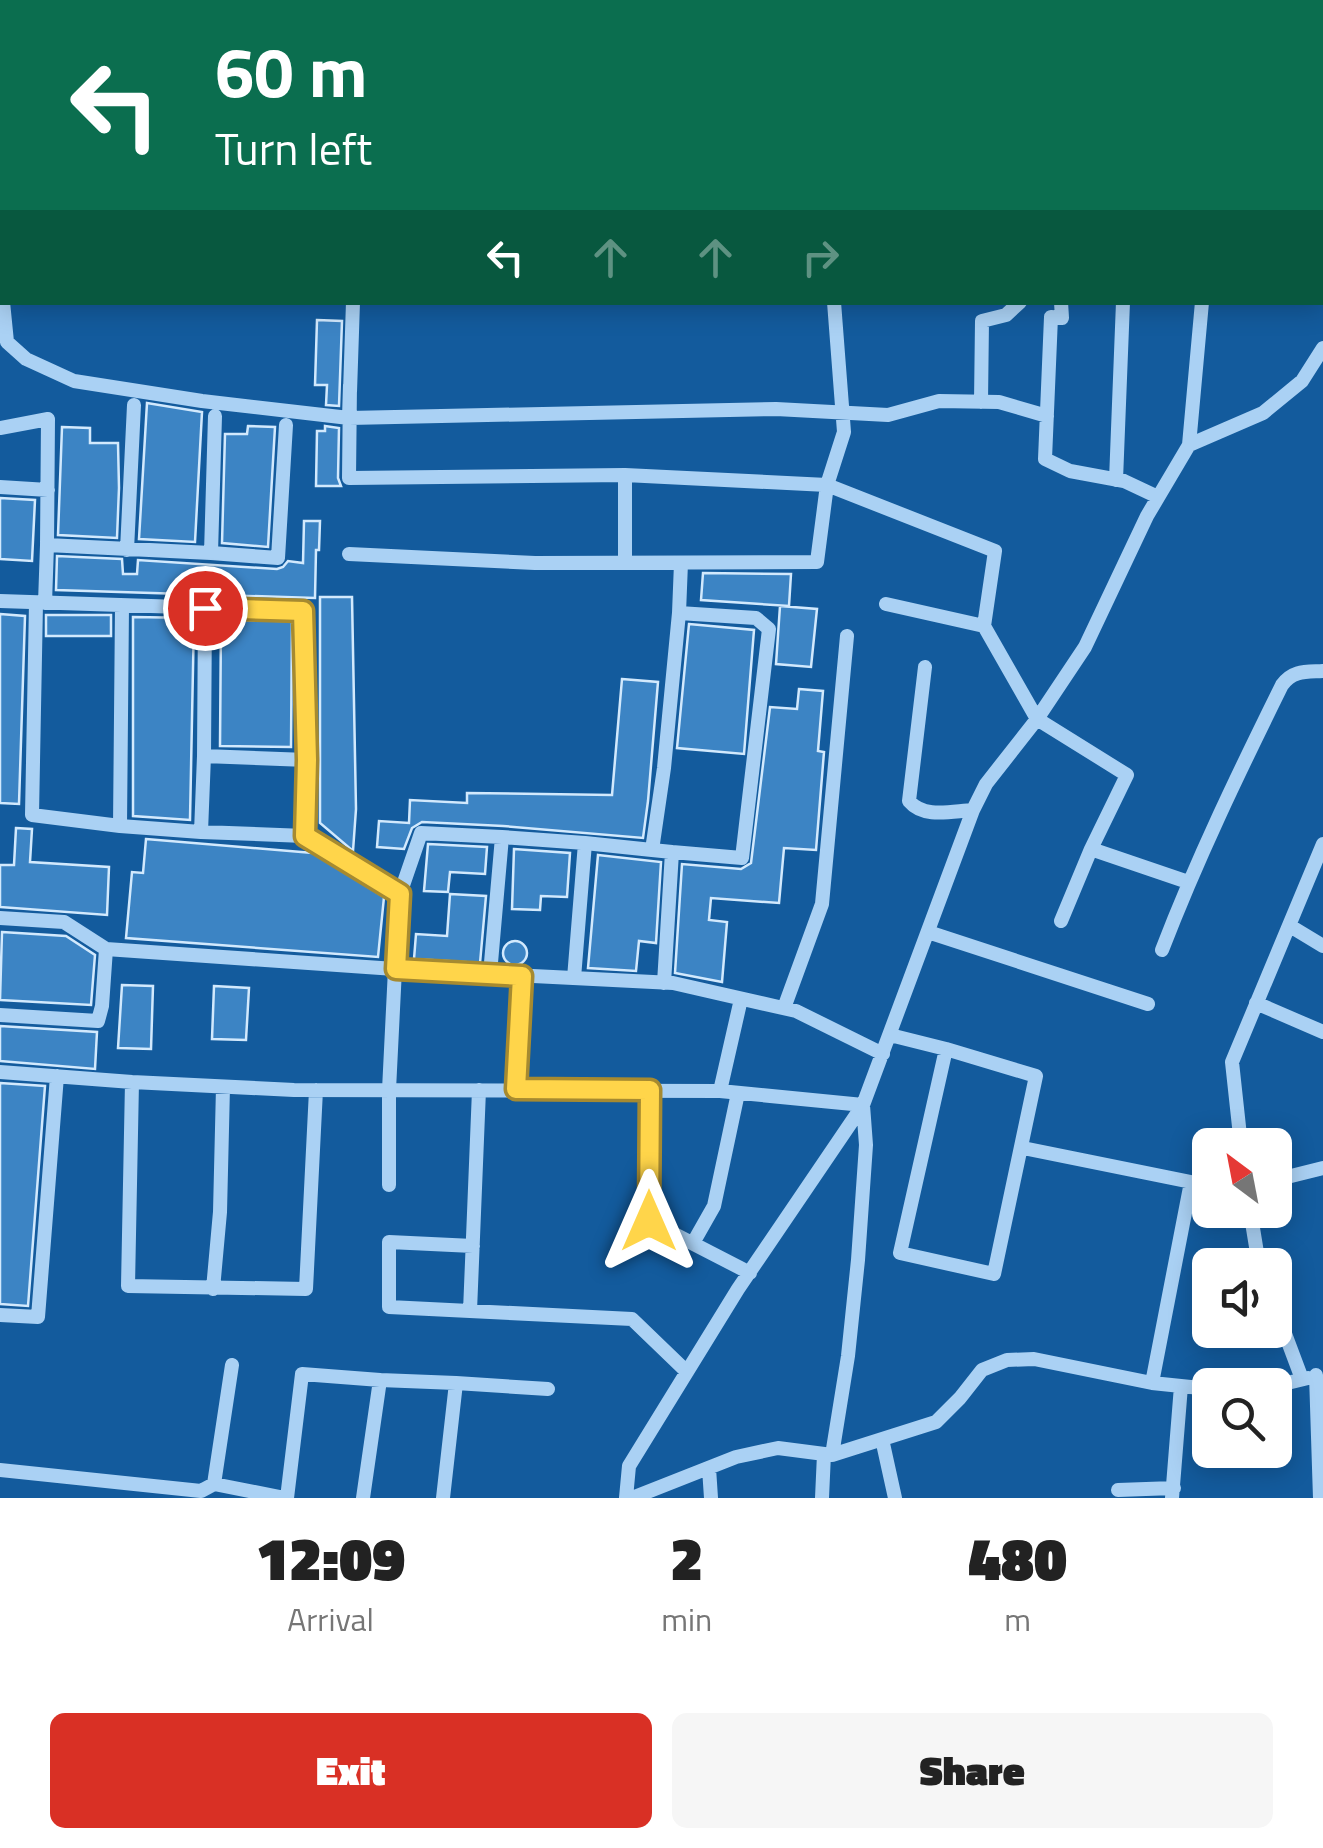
<!DOCTYPE html>
<html lang="en">
<head>
<meta charset="utf-8">
<style>
	:root { --surface:#fff; --page:#f6f6f6; --text:#222; --muted:#767676; --accent:#d93025 }
	body { margin:0; font-family:"Titillium Web",sans-serif; background:var(--page); color:var(--text); height:100vh; display:flex; flex-direction:column; font-size:38px; white-space:nowrap }
	* { box-sizing:border-box; margin:0 }
	p { font-size:32px; color:var(--muted) }
	.icon { flex:none; width:55px; height:55px; fill:none; stroke:currentColor; stroke-width:2; stroke-linecap:round; stroke-linejoin:round }
	.map { position:relative; height:1498px; overflow:hidden }
	.sheet { display:flex; flex-direction:column; background:var(--surface); flex:1 }
	.sheet>* { flex:none }
	.hud { position:absolute; left:0px; top:0px; width:1325px; height:305px; box-shadow:0 5px 25px #0003; background:#0b6e4f; color:#fff; overflow:hidden }
	.needle { width:65px; rotate:328deg }
	.fabs { position:absolute; left:1192px; top:1128px; display:grid; gap:20px }
	.fabs a { display:grid; place-items:center; width:100px; height:100px; border-radius:15px; background:var(--surface); box-shadow:0 5px 25px #0003; font-size:50px }
	.pin { position:absolute; display:grid; place-items:center; width:85px; height:85px; color:#fff; margin:-42px; border:5px solid #fff; border-radius:50%; box-shadow:0 2px 10px #0007 }
	.me { position:absolute; width:110px; margin:-55px; rotate:0deg; stroke-linejoin:round; filter:drop-shadow(0 0 8px #0008) }
	.turn { display:flex; align-items:center; gap:35px; height:210px; padding:0 50px; font-size:45px }
	.turn .icon { width:130px; height:130px; stroke-width:2.5 }
	.turn b { display:block; font-size:70px; line-height:85px }
	.lanes { display:flex; align-items:center; height:95px; padding:0 50px; background:#0003; justify-content:center; gap:50px; direction:ltr }
	.lanes .off { opacity:.35 }
	.eta { display:flex; justify-content:space-evenly; align-items:center; height:170px; text-align:center }
	.eta b { font-size:60px; font-weight:800; line-height:70px }
	.primary-button { display:flex; gap:20px; margin-top:auto; padding:20px 50px }
	.primary-button a { flex:1; height:115px; border-radius:15px; background:var(--accent); color:#fff; font-size:40px; font-weight:800; line-height:115px; text-align:center }
	.primary-button a+a { background:var(--page); color:var(--text) }
	.map>svg:first-child { display:block }
	.building { fill:#3c84c4; stroke:#d2e9fd; stroke-width:2.5 }
	.lines { fill:none; stroke-linecap:round; stroke-linejoin:round }
	.minor { stroke:#aad1f4; stroke-width:14 }
	.route-casing { stroke:#a68a30; stroke-width:25 }
	.route { stroke:#ffd54a; stroke-width:18 }
</style>
</head>
<body>
<div class="map">
<svg width="1323" height="1498" viewBox="0 0 1323 1498">
	<rect width="100%" height="100%" fill="#135b9d"/>
	<!-- building -->
	<path class="building" d="M 317,320 L 342,321 L 339,406 L 326,405 L 327,385 L 315,385 Z
		M 147,403 L 202,412 L 195,542 L 139,539 Z
		M 248,426 L 275,427 L 268,547 L 222,543 L 225,434 L 247,434 Z
		M 325,426 L 339,428 L 338,478 L 341,486 L 316,486 L 317,431 L 325,431 Z
		M 62,427 L 90,428 L 90,443 L 118,443 L 119,488 L 117,538 L 58,535 Z
		M 0,498 L 35,500 L 32,561 L 0,559 Z
		M 304,521 L 320,521 L 319,550 L 316,550 L 315,598 L 56,590 L 57,556 L 122,559 L 123,574 L 137,574 L 138,560 L 277,569 L 283,567 L 288,561 L 303,563 Z
		M 703,573 L 791,574 L 789,606 L 701,600 Z
		M 320,597 L 352,597 L 356,809 L 353,851 L 320,823 Z
		M 780,606 L 817,609 L 811,667 L 776,664 Z
		M 0,614 L 25,616 L 19,804 L 0,803 Z
		M 46,615 L 111,615 L 111,636 L 46,636 Z
		M 133,617 L 194,618 L 190,820 L 133,816 Z
		M 221,620 L 292,621 L 291,747 L 220,746 Z
		M 689,624 L 754,630 L 744,754 L 677,748 Z
		M 622,679 L 658,682 L 648,801 L 643,838 L 503,826 L 422,822 L 412,828 L 404,849 L 377,847 L 379,821 L 409,823 L 410,800 L 467,803 L 467,793 L 612,795 Z
		M 799,689 L 823,691 L 818,751 L 824,752 L 816,850 L 784,848 L 779,903 L 711,898 L 709,920 L 727,922 L 722,982 L 675,973 L 682,864 L 741,869 L 751,863 L 770,707 L 797,709 Z
		M 16,828 L 32,829 L 30,862 L 109,867 L 107,915 L 0,907 L 0,865 L 14,865 Z
		M 146,839 L 313,853 L 384,897 L 378,957 L 126,938 L 132,872 L 143,873 Z
		M 428,844 L 487,847 L 485,874 L 450,872 L 448,892 L 424,891 Z
		M 514,849 L 570,853 L 567,897 L 541,896 L 540,910 L 512,909 Z
		M 598,855 L 661,862 L 656,943 L 639,941 L 636,971 L 588,968 Z
		M 450,894 L 486,896 L 480,963 L 414,959 L 416,934 L 447,936 Z
		M 2,932 L 66,936 L 95,955 L 91,1005 L 0,1000 Z
		M503 953a12 12 0 1 1 24 0a12 12 0 1 1-24 0Z
		M 122,985 L 153,986 L 151,1049 L 118,1048 Z
		M 214,986 L 249,988 L 246,1040 L 212,1039 Z
		M 0,1026 L 97,1032 L 95,1069 L 0,1061 Z
		M 0,1083 L 45,1086 L 28,1306 L 0,1304 Z"/>
	<g class="lines">
		<!-- minor -->
		<path class="minor" d="M 866,0 L 868,2
			M 378,2 L 379,0
			M 1289,2 L 1290,0
			M 1322,196 L 1323,196
			M 0,207 L 2,207
			M 0,263 L 2,263
			M 0,279 L 2,301
			M 3,302 L 7,342 L 26,359 L 74,381 L 202,401 L 349,418 L 776,409 L 888,415 L 939,401 L 999,402 L 1047,416
			M 1061,302 L 1062,318 L 1051,317 L 1045,459 L 1070,471 L 1124,481 L 1158,497
			M 350,392 L 353,302
			M 981,402 L 982,321 L 1006,315 L 1020,302
			M 349,418 L 350,385 L 349,478 L 625,475 L 827,485 L 995,551 L 984,626 L 1037,719 L 1127,775 L 1091,849 L 1061,921
			M 0,428 L 48,419 L 47,545
			M 1189,445 L 1202,302
			M 625,475 L 625,563
			M 1116,480 L 1123,302
			M 0,487 L 48,490
			M 127,550 L 134,405
			M 211,553 L 278,558 L 286,425
			M 349,554 L 535,563 L 817,562 L 827,485 L 844,432 L 834,302
			M 0,601 L 303,611 L 307,760 L 305,836 L 400,894 L 395,969 L 673,983 L 796,1011 L 883,1054
			M 36,603 L 32,815 L 120,826
			M 45,603 L 47,545 L 211,553 L 215,416
			M 886,604 L 984,626
			M 122,606 L 120,826 L 201,832
			M 925,667 L 909,801 C 924,819 952,811 973,810
			M 204,756 L 205,608
			M 305,836 L 201,832 L 204,756 L 307,760
			M 502,837 L 585,843 L 574,978
			M 585,843 L 652,850
			M 1091,849 L 1188,882
			M 672,852 L 652,850 L 664,768 L 679,613
			M 400,894 L 421,833 L 502,837 L 490,974
			M 0,918 L 64,922 L 106,949 L 395,969 L 389,1090 L 389,1185
			M 1290,926 L 1323,946
			M 928,932 L 1148,1004
			M 1162,950 C 1197,859 1239,772 1282,685 C 1293,670 1306,672 1323,671
			M 664,983 L 672,852 L 742,858 L 769,629 L 756,618 L 679,613 L 681,563
			M 1256,1003 L 1323,1032
			M 784,1008 L 822,904 L 847,636
			M 0,1015 L 98,1021 L 102,1006 L 106,949
			M 890,1035 L 946,1049 L 900,1253 L 994,1274 L 1036,1076 L 946,1049
			M 0,1072 L 132,1082 L 294,1090 L 720,1091 L 741,999
			M 132,1082 L 128,1286 L 306,1289 L 316,1090
			M 516,1089 L 522,976
			M 650,1090 L 649,1221 L 750,1273
			M 720,1091 L 863,1105 L 866,1145 L 858,1260 L 848,1356 L 832,1455
			M 1241,1145 L 1232,1062 L 1323,844
			M 1023,1148 L 1191,1182 L 1152,1383
			M 1275,1180 L 1323,1168
			M 1250,1210 L 1259,1265
			M 693,1243 L 714,1206 L 738,1093
			M 473,1246 L 389,1242 L 389,1307 L 632,1319 L 687,1372
			M 213,1289 L 220,1212 L 223,1087
			M 1275,1307 L 1302,1379
			M 470,1311 L 479,1090
			M 0,1315 L 38,1317 L 57,1076
			M 232,1365 L 214,1484 L 285,1498
			M 1316,1375 L 1320,1498
			M 456,1383 L 548,1389
			M 1275,1386 L 1308,1378
			M 882,1439 L 895,1498
			M 709,1468 L 711,1498
			M 0,1470 L 201,1491 L 214,1484
			M 1118,1490 L 1174,1488
			M 287,1498 L 302,1374 L 380,1380 L 456,1383 L 443,1498
			M 363,1498 L 380,1380
			M 626,1498 L 629,1466 L 738,1289 L 863,1105 L 973,810 L 986,784 L 1037,719 L 1085,647 L 1147,516 L 1189,445 L 1263,413 L 1302,381 L 1323,348
			M 632,1498 L 736,1457 L 778,1448 L 832,1455 L 936,1422 L 960,1398 L 982,1370 L 1007,1360 L 1034,1359 L 1152,1383 L 1210,1389
			M 822,1498 L 824,1454
			M 1172,1498 L 1181,1386"/>
	</g>
	<g class="lines">
		<defs>
			<path id="route" d="M 205,608 L 303,611 L 307,760 L 305,836 L 400,894 L 396,969 L 522,976 L 516,1089 L 650,1090 L 649,1221"/>
		</defs>
		<!-- route casing -->
		<use href="#route" class="route-casing"/>
		<!-- route -->
		<use href="#route" class="route"/>
	</g>
</svg>
<div class="fabs">
<a><svg class="needle" viewBox="-14 -14 28 28"><path d="M0-13l5 13h-10z" fill="#e53935"/><path d="M0 13l5-13h-10z" fill="#767676"/></svg></a>
<a><svg class="icon" aria-label="sound" viewBox="0 0 24 24"><path d="M4 9h4l5-4v14l-5-4H4zM17 9q2 3 0 6"/></svg></a>
<a><svg class="icon" aria-label="search" viewBox="0 0 24 24"><circle cx="10" cy="10" r="6"/><path d="M15 15l6 6"/></svg></a>
</div>
<div class="pin" style="left:205px;top:608px;background:#d93025"><svg class="icon" aria-label="arrive" viewBox="0 0 24 24"><path d="M6 21V4h12l-3 4 3 4H6"/></svg></div>
<svg class="me" style="left:649px;top:1221px" viewBox="-20 -20 40 40"><path d="M0-17L14 15 0 8-14 15z" fill="#ffd54a" stroke="#fff" stroke-width="4"/></svg>
<div class="hud">
<div class="turn"><svg class="icon" aria-label="left" viewBox="0 0 24 24"><path d="M17 20v-9H6M10 6l-5 5 5 5"/></svg><div><b>60 m</b>Turn left</div></div>
<div class="lanes"><svg class="icon" aria-label="left" viewBox="0 0 24 24"><path d="M17 20v-9H6M10 6l-5 5 5 5"/></svg><svg class="icon off" aria-label="ahead" viewBox="0 0 24 24"><path d="M12 20V5M6 11l6-6 6 6"/></svg><svg class="icon off" aria-label="ahead" viewBox="0 0 24 24"><path d="M12 20V5M6 11l6-6 6 6"/></svg><svg class="icon off" aria-label="right" viewBox="0 0 24 24"><path d="M7 20v-9h11M14 6l5 5-5 5"/></svg></div>
</div>
</div>
<section class="sheet">
<div class="eta">
<div><b>12:09</b><p>Arrival</p></div>
<div><b>2</b><p>min</p></div>
<div><b>480</b><p>m</p></div>
</div>
<div class="primary-button"><a>Exit</a><a>Share</a></div>
</section>
</body>
</html>
